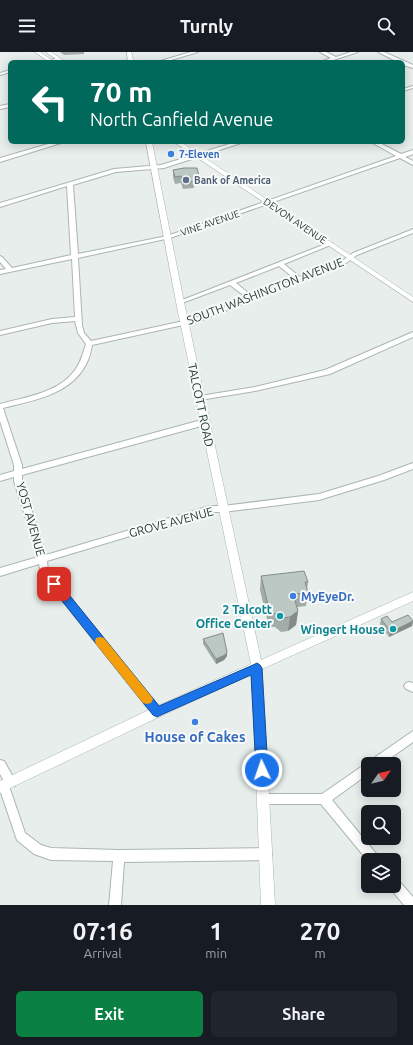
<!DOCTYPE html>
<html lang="en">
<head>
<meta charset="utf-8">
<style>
	:root { --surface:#171b24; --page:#20242c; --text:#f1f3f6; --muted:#9ea1a6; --accent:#0b8043 }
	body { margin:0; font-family:Ubuntu,sans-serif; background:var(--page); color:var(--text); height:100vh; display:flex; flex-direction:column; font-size:15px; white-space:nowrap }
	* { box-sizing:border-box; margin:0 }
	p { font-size:13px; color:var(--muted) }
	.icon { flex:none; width:22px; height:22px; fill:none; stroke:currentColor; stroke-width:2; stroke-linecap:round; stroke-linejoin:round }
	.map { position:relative; height:853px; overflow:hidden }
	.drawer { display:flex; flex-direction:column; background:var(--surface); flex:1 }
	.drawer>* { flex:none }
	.banner { position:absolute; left:8px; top:8px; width:397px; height:84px; border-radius:6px; box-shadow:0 2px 10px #0003; background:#00695c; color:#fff; overflow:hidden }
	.needle { width:26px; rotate:56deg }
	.buttons { position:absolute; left:361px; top:705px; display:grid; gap:8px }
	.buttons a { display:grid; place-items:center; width:40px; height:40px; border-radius:6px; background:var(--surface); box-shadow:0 2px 10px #0003; font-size:20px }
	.pin { position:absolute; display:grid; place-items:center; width:34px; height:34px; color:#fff; margin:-17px; border-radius:8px; box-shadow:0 2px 6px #0006 }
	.me { position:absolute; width:44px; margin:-22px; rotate:357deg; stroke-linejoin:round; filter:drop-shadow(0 0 3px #0008) }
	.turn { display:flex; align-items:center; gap:14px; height:84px; padding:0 16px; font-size:18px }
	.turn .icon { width:52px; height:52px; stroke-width:2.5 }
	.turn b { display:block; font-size:28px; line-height:34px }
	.eta { display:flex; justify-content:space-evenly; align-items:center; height:68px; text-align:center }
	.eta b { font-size:24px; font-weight:700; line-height:28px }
	.button { display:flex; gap:8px; margin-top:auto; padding:8px 16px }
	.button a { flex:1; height:46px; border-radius:6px; background:var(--accent); color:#fff; font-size:16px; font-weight:700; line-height:46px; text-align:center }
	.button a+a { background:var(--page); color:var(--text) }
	header { display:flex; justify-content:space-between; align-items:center; height:52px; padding:0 16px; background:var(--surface); font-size:18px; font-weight:700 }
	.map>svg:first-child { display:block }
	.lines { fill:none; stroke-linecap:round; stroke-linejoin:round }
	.minor-casing { stroke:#aab6b2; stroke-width:2 }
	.tertiary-casing { stroke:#aab6b2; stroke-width:1 }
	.minor { fill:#fff; fill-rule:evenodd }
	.tertiary { fill:#fff; fill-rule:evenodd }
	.wall { fill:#a2aca9 }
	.shaded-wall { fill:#848c89 }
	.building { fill:#bcc8c4; stroke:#848c89 }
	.route { fill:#1a73e8; stroke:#114b97 }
	.slow { fill:#f59e0b }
	.shop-dot { fill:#3f7fe0; stroke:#f7faf9; stroke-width:1.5 }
	.service-dot { fill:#5c6f8a; stroke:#f7faf9; stroke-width:1.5 }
	.culture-dot { fill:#0f9aa8; stroke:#f7faf9; stroke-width:1.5 }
	.labels { text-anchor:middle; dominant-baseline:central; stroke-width:4; stroke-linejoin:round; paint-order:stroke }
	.far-shop-label { font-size:10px; font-weight:bold; fill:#366cbe; stroke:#f7faf9; text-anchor:start }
	.far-service-label { font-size:10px; font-weight:bold; fill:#4e5e75; stroke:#f7faf9; text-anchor:start }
	.far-street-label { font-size:10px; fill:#283e39; stroke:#f7faf9 }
	.street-label { font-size:12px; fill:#283e39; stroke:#f7faf9 }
	.shop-label { font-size:12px; font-weight:bold; fill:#366cbe; stroke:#f7faf9; text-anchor:start }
	.culture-label { font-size:12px; font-weight:bold; fill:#0d838f; stroke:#f7faf9; text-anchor:end }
	.near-shop-label { font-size:14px; font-weight:bold; fill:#366cbe; stroke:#f7faf9 }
</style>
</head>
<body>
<header><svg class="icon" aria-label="menu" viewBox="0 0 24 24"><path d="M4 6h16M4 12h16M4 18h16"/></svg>Turnly<svg class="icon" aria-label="search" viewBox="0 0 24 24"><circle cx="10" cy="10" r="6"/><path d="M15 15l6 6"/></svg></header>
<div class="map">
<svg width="413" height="853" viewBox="0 0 413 853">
	<rect width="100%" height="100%" fill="#e7eeeb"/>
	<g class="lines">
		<defs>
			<path id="minor" d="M 191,0 L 198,0 L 164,10 L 157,10 Z
				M 320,0 L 326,0 L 336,5 L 351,0 L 358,0 L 327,10 L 320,10 L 331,6 Z
				M 378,0 L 384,0 L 413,13 L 413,16 L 403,13 L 403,10 L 398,10 Z
				M 58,6 L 60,7 L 60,8 L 44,10 Z
				M 10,18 L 10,20 L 0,23 L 0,21 Z
				M 413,34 L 413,36 L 403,39 L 403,37 Z
				M 10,52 L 10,55 L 0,57 L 0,54 Z
				M 55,90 L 64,90 L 0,110 L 0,106 Z
				M 236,90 L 244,90 L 164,116 L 116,120 L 73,133 L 78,202 L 167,184 L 396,104 L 371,90 L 378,90 L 401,102 L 413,98 L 413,102 L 405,105 L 413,109 L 413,113 L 400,106 L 170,186 L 78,206 L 82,273 L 84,281 L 91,289 L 193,267 L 247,246 L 230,233 L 182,251 L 178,251 L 177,250 L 328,191 L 332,191 L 333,192 L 284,212 L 300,225 L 342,209 L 353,201 L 411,178 L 413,177 L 413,181 L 357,203 L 346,211 L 197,270 L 92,293 C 91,298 90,304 88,308 C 74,342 35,348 3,356 L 22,413 L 22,417 L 205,367 L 209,370 L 205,373 L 22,423 L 22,429 L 46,503 L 210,454 L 223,454 L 319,442 L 378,424 L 413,411 L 413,417 L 384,428 L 319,448 L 223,460 L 210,460 L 47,509 L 48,519 L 161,657 L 162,660 L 161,663 L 157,665 L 153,663 L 41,522 L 39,512 L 0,524 L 0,516 L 38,505 L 14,429 L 14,425 L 0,429 L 0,423 L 14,419 L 14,413 L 0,369 L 0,352 C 25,345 59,341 75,318 C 81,310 83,301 86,292 L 78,281 L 75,269 L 52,271 L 0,283 L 0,279 L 52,267 L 75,265 L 72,207 L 0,222 L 0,218 L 6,217 L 0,210 L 0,204 L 2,205 L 12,216 L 71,203 L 67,134 L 0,155 L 0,151 L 114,117 L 161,113 ZM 279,214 L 295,227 L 252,244 L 236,231 Z
				M 413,280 L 413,285 L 330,322 L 255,339 L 200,348 L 196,346 L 200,344 L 255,335 L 325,318 Z
				M 409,630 L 413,631 L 413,640 L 406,637 L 404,634 L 406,631 Z
				M 413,679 L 413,690 L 382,712 L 368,712 L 368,722 L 332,748 L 378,804 L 380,808 L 368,808 L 368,809 L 321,752 L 263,752 L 259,751 L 258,747 L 259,743 L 263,742 L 322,742 Z
				M 0,708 L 4,709 L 16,730 L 15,734 L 9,734 L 25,781 L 41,793 L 51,796 L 119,798 L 266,796 L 270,798 L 272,802 L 270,806 L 266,808 L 124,810 L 121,853 L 109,853 L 113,809 L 51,808 L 34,802 L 17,788 L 0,738 L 0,730 L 4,729 L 0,722 Z
				M 394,826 L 398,828 L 413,845 L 413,853 L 404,853 L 390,836 L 389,834 L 394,834 Z"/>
			<path id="tertiary" d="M 35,0 L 40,0 L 55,10 L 49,10 Z
				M 46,0 L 51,0 L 66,10 L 60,10 Z
				M 127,0 L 131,0 L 134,10 L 128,10 Z
				M 146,90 L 152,90 L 184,250 L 261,608 L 413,540 L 413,549 L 262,617 L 275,853 L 261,853 L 252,622 L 161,664 L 0,741 L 0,729 L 153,656 L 251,612 L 176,250 Z
				M 174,90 L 181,90 L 413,245 L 413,250 Z"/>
		</defs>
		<!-- minor casing -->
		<use href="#minor" class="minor-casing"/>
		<!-- tertiary casing -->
		<use href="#tertiary" class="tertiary-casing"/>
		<!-- minor -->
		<use href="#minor" class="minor"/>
		<!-- tertiary -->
		<use href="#tertiary" class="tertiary"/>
	</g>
	<!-- wall -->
	<path class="wall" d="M 60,0 L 84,0 L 84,2 L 64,3 Z
		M 173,118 L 199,124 L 199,131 L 194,131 L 194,136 L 183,137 L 181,131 L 175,132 L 173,125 Z
		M 261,524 L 308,530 L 307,537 L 308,541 L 306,554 L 297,555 L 298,559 L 296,573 L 288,579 L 281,580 L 275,575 L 269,575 L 260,538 Z
		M 381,567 L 392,570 L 413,569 L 412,574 L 389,585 L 380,572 Z
		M 203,587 L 227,604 L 224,608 L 216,612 L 203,592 Z"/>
	<!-- shaded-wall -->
	<path class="shaded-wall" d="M 298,559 L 296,573 L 288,579 L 290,565 Z
		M 413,569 L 412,574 L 389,585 L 391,580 Z
		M 227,600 L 227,604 L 224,608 L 216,612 L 216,607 Z"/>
	<!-- building -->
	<path class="building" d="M 184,116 L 197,116 L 199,124 L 193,124 L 194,129 L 183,130 L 181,124 L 175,125 L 173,118 Z
		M 304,519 L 308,530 L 305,530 L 308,541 L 293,542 L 298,559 L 290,565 L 282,566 L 276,562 L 270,561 L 261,524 Z
		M 408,563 L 413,569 L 391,580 L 381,567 L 387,564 L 392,570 Z
		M 223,581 L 227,600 L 225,603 L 216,607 L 203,587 Z"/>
	<!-- route -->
	<path class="route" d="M 54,528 L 58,529 L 159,654 L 253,613 L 257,611 L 260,613 L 262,616 L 268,718 L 266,722 L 262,724 L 257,722 L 256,718 L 251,623 L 161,663 L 157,665 L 153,663 L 51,535 L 49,532 L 51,529 Z"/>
	<!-- slow -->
	<path class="slow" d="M 100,585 L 104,586 L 151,644 L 153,647 L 151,651 L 147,652 L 143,651 L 96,592 L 95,589 L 96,586 Z"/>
	<!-- markers -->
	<g class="shop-dot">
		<circle cx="171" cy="102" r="4"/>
		<circle cx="293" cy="544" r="4"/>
		<circle cx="195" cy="670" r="4"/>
	</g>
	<circle class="service-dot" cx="186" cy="128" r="4"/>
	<g class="culture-dot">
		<circle cx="280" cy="564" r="4"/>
		<circle cx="393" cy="577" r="4"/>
	</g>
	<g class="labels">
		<!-- far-shop labels -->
		<g class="far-shop-label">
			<text x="179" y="102">7-Eleven</text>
		</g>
		<!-- far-service labels -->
		<g class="far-service-label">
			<text x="194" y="128">Bank of America</text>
		</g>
		<!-- far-street labels -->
		<g class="far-street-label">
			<text transform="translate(295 169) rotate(34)">DEVON AVENUE</text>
			<text transform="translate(210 171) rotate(-19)">VINE AVENUE</text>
		</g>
		<!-- street labels -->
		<g class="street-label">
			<text transform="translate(265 239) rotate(-21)">SOUTH WASHINGTON AVENUE</text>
			<text transform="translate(201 353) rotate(78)">TALCOTT ROAD</text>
			<text transform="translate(31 467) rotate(74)">YOST AVENUE</text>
			<text transform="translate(171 470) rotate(-15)">GROVE AVENUE</text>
		</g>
		<!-- shop labels -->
		<g class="shop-label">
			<text x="301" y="544">MyEyeDr.</text>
		</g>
		<!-- culture labels -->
		<g class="culture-label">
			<text x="272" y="557">2 Talcott<tspan x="272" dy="14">Office Center</tspan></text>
			<text x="385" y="577">Wingert House</text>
		</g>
		<!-- near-shop labels -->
		<g class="near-shop-label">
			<text x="195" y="685">House of Cakes</text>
		</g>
	</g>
</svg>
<div class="buttons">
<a><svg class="needle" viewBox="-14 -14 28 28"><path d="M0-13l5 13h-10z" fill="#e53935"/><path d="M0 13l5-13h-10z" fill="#9ea1a6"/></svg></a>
<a><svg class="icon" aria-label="search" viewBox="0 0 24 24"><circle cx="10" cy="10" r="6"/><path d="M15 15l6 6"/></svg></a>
<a><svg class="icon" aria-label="layers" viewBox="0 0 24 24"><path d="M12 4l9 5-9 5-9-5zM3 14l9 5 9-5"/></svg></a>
</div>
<div class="pin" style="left:54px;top:532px;background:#d93025"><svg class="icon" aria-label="arrive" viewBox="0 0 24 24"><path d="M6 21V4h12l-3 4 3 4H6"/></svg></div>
<svg class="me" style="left:262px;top:718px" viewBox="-20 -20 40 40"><circle r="17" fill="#1a73e8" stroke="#fff" stroke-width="3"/><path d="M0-11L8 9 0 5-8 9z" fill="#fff"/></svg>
<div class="banner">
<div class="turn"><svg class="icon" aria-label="left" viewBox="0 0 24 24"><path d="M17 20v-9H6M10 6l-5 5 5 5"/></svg><div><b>70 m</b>North Canfield Avenue</div></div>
</div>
</div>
<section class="drawer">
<div class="eta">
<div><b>07:16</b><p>Arrival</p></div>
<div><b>1</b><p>min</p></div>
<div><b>270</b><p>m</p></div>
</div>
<div class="button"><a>Exit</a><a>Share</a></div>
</section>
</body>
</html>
